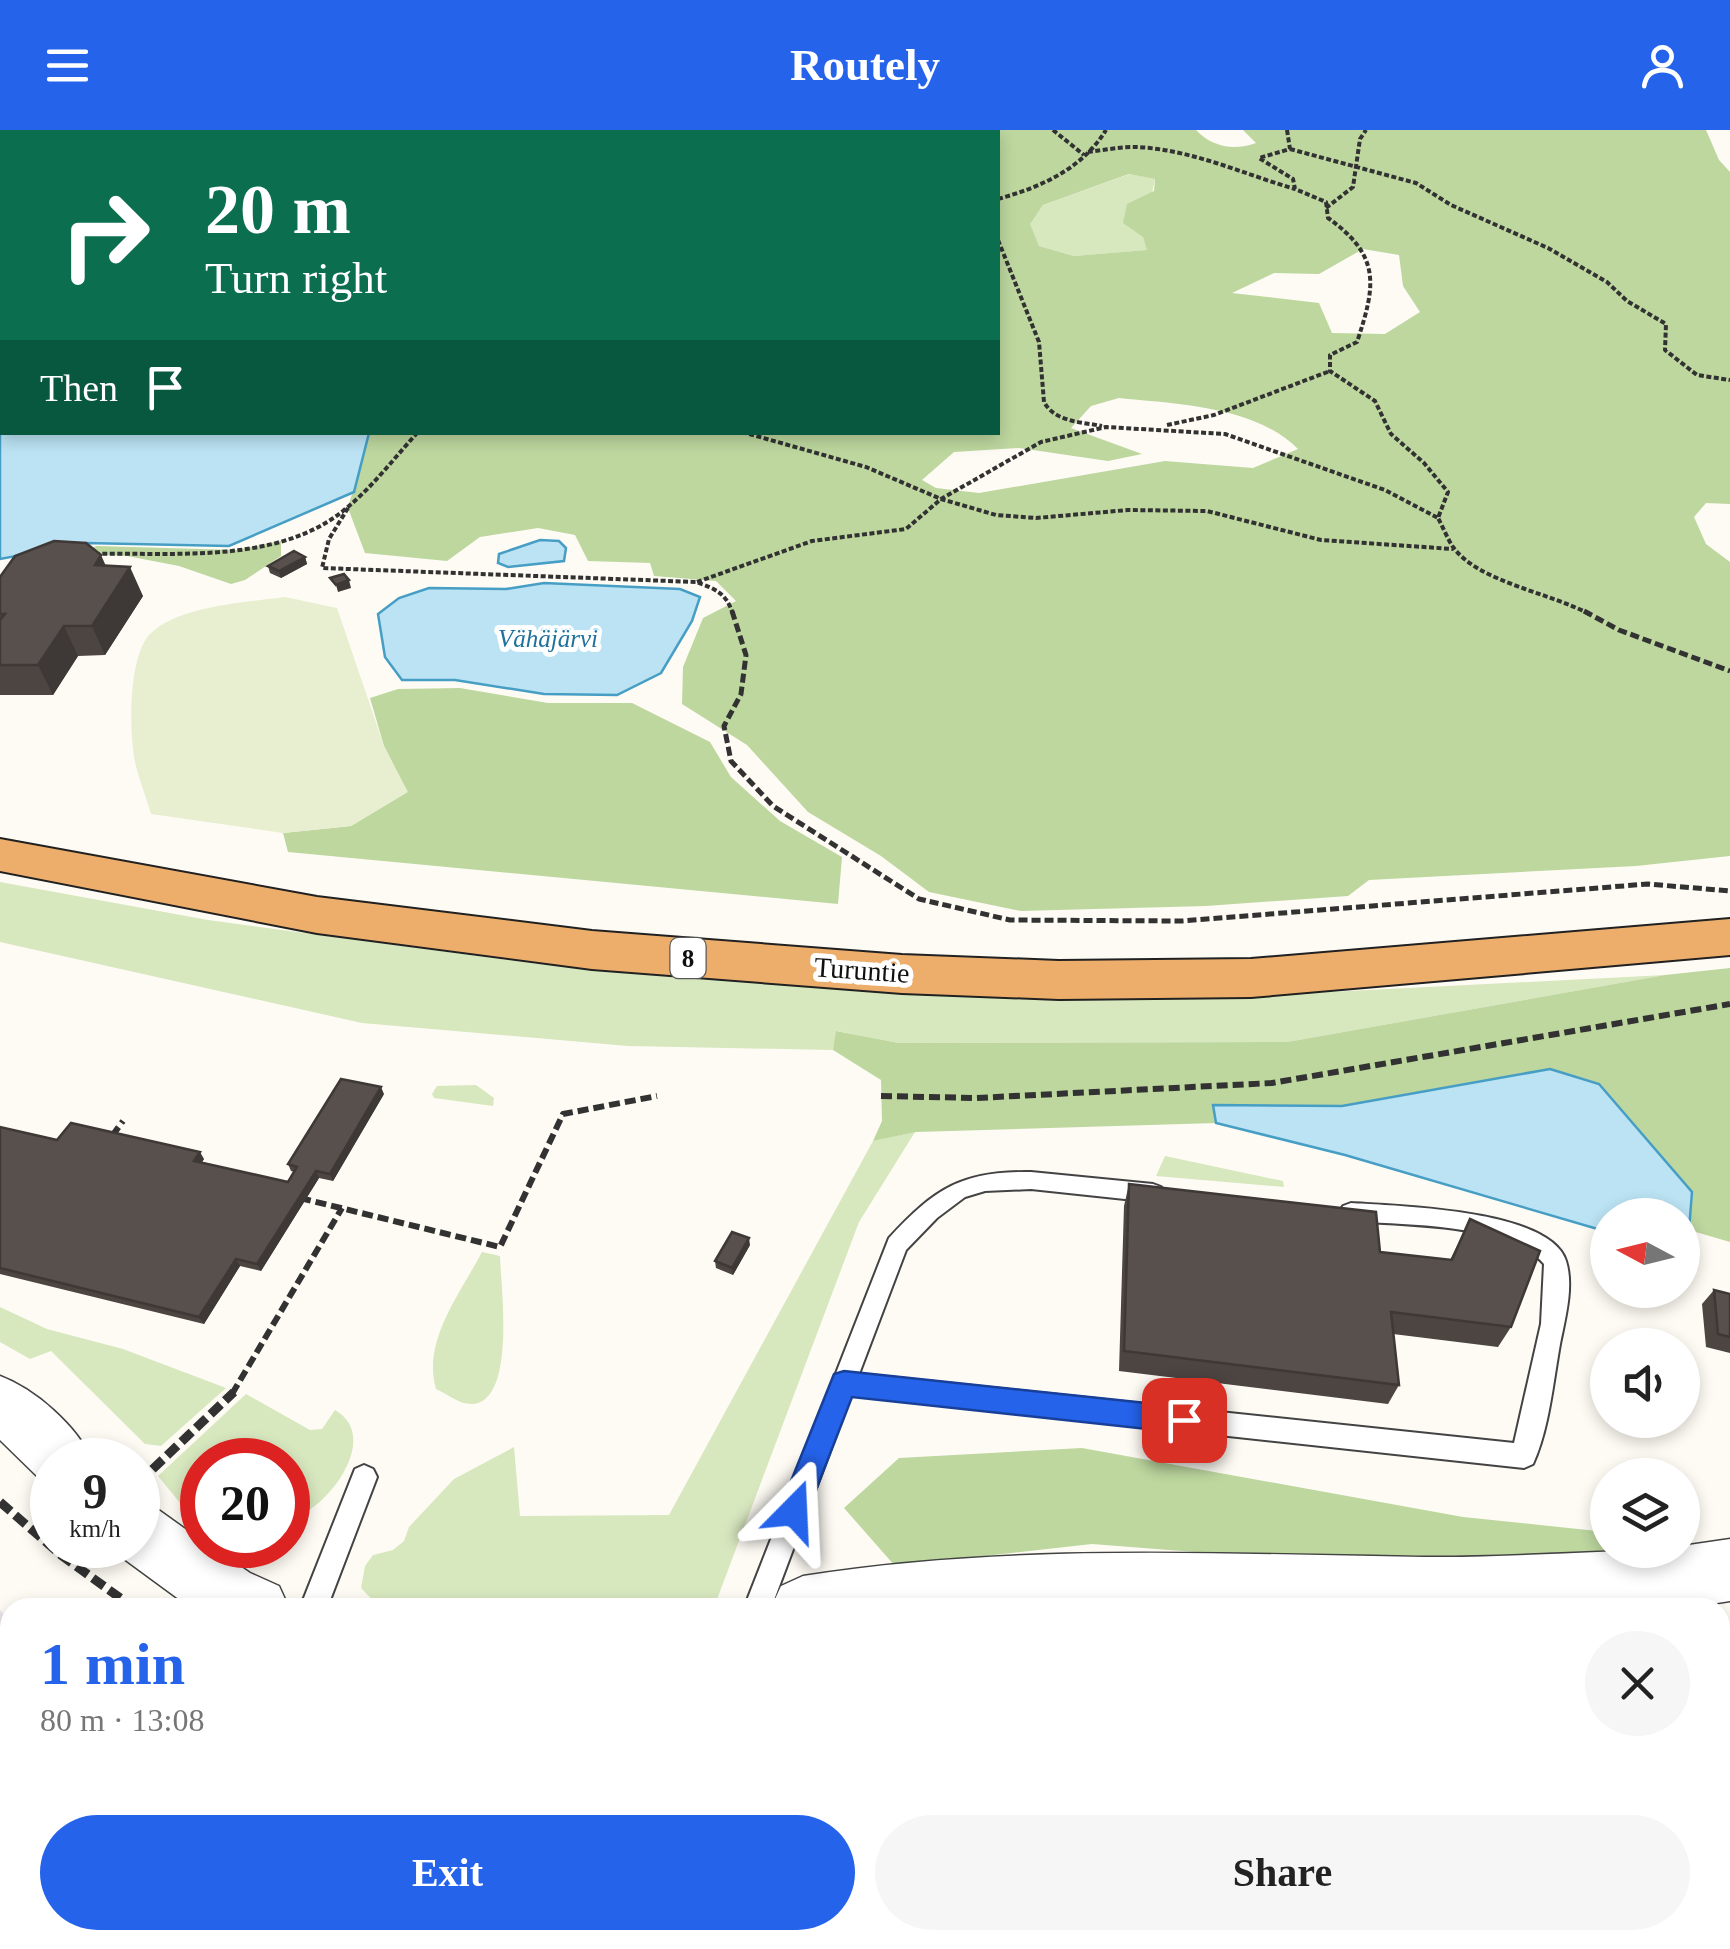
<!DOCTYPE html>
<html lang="en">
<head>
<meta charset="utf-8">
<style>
	:root { --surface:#fff; --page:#f6f6f6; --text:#222; --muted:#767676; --accent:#2563eb }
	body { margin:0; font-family:"Times New Roman",serif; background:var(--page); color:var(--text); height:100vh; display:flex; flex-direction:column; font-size:38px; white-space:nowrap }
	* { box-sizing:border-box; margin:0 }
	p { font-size:32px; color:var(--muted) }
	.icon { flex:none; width:55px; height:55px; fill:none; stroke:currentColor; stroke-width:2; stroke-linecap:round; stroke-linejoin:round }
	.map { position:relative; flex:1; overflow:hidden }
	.details { position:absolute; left:0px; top:1468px; width:1730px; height:352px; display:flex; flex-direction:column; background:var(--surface); border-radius:30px 30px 0 0; box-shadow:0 5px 15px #0003 }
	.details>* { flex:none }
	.hud { position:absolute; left:0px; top:0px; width:1000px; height:305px; box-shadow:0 5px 15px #0003; background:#0b6e4f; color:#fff; overflow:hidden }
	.needle { width:65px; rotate:277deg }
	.tools { position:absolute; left:1590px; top:1068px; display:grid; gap:20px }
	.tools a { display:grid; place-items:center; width:110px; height:110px; border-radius:50%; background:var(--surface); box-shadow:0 5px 15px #0003; font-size:50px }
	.speed { position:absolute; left:30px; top:1308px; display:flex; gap:20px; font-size:50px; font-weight:700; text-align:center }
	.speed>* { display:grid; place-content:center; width:130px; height:130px; border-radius:50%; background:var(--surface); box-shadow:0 5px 15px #0003; line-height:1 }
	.speed small { font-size:25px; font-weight:400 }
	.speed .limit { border:15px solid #d22; background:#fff; color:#111 }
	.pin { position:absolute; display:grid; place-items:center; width:85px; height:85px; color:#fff; margin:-42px; border-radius:20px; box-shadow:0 5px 15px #0006 }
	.me { position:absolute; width:110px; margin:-55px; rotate:21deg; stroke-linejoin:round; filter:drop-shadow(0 0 8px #0008) }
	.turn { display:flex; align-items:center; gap:35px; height:210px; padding:0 40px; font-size:45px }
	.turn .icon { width:130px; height:130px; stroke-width:2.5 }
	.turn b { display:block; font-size:70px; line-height:85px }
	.then { display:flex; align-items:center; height:95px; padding:0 40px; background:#0003; gap:20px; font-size:38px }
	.round { display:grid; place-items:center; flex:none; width:105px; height:105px; border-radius:52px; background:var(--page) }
	.head { display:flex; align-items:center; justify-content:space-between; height:170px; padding:0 40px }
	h1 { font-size:60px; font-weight:800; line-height:75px; color:var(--accent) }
	.action { display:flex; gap:20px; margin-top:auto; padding:20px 40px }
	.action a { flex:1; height:115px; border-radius:60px; background:var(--accent); color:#fff; font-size:40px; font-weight:800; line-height:115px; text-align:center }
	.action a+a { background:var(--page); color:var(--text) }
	header { display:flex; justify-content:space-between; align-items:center; height:130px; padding:0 40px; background:var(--accent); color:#fff; font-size:45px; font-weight:800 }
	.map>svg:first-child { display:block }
	.industrial { fill:#ece5ed }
	.green { fill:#d7e7be }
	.forest { fill:#bdd79f; fill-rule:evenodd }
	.pitch { fill:#e7efd0 }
	.water { fill:#bbe3f3; stroke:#479ec5; stroke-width:2.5 }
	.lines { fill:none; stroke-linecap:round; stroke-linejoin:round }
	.service-casing { stroke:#434343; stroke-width:4 }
	.minor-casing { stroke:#434343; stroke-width:3 }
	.tertiary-casing { stroke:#434343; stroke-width:3 }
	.trunk-casing { stroke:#212121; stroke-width:4 }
	.path-far3 { stroke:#323232; stroke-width:4; stroke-dasharray:5 2.5; stroke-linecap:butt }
	.path-far2 { stroke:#323232; stroke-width:5; stroke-dasharray:9 4; stroke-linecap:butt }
	.path-far1 { stroke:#323232; stroke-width:6; stroke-dasharray:11 5; stroke-linecap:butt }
	.path { stroke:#323232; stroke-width:9; stroke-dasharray:14 6; stroke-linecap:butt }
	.service { fill:#fff; fill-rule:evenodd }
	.minor { fill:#fff; fill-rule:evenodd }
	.tertiary { fill:#fff; fill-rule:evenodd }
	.trunk { fill:#edae6c; fill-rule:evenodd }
	.wall { fill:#4c4542 }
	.shaded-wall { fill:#3e3836 }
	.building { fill:#58504d; stroke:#3e3836; stroke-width:2.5 }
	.route { fill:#2563eb; stroke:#184099; stroke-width:2.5 }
	.labels { text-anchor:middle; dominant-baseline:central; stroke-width:10; stroke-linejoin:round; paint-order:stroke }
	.far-water-label { font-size:25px; font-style:italic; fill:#20719b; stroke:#fff }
	.shield { fill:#fff; stroke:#585858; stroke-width:2.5 }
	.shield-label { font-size:25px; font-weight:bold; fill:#101010 }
	.street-label { font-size:28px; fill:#101010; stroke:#fff }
</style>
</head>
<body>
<header><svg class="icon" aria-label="menu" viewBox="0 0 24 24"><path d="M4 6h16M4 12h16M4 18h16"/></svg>Routely<svg class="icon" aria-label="person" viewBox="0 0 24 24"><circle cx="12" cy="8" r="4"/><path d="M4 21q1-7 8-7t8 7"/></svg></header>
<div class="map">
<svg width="1730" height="1819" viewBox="0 0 1730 1819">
	<rect width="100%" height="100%" fill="#fefbf4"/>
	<!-- industrial -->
	<path class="industrial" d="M 0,1480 L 10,1492 L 10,1810 L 125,1810 L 121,1819 L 0,1819 Z"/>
	<!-- green -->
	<path class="green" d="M 1130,44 L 1155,49 L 1143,107 L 1148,120 L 1074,126 L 1039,116 L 1029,93 L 1043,75 Z
		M 0,752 L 208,790 L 538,834 L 1017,868 L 1329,862 L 1665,845 L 1287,912 L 899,913 L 837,901 L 833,920 L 628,916 L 362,893 L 0,812 Z
		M 476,955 L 494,968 L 493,976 L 434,968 L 432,964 L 437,956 Z
		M 915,1002 L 859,1092 L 716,1472 L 689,1478 L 380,1478 L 361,1458 L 365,1436 L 373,1425 L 393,1420 L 404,1411 L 409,1397 L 454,1349 L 514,1317 L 520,1386 L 669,1385 L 873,1011 Z
		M 1165,1026 L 1283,1051 L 1284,1057 L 1156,1046 Z
		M 482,1122 L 500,1126 C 501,1157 516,1270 473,1274 C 460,1275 447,1264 436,1259 C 422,1211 460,1164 482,1122 Z
		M 0,1177 L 47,1199 L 123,1219 L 226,1258 L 161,1316 L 145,1314 L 51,1221 L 30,1229 L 0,1212 Z
		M 246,1264 L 310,1300 L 322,1299 L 335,1280 C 383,1307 326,1382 288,1390 L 288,1330 L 202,1330 L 202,1387 L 185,1379 L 158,1346 Z"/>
	<!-- forest -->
	<path class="forest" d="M 203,0 L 1196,0 C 1212,17 1234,21 1256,13 L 1243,0 L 1706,0 L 1719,30 L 1730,42 L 1730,374 L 1706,373 L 1694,387 L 1706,414 L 1730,432 L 1730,726 L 1636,736 L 1369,750 L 1348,766 L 1206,776 L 1021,781 L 929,762 L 881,726 L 808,682 L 747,615 L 682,574 L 683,537 L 703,488 L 736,471 L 716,451 L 654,446 L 650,433 L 588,431 L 575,405 L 538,398 L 480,407 L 447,431 L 365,423 L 348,378 L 369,303 L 998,302 L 998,2 ZM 1129,44 L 1155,49 L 1154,61 L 1127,74 L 1123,93 L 1143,107 L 1147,120 L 1074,126 L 1039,116 L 1030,94 L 1043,75 ZM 1363,119 L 1399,125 L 1403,156 L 1420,182 L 1385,204 L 1332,203 L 1319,173 L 1232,163 L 1274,143 L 1319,144 ZM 1119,268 C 1177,274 1255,276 1298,319 L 1253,338 L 1165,331 L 979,363 L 936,358 L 922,350 L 954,322 L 1019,318 L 1108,331 L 1142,324 L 1071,298 L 1091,276 Z
		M 281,411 L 281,426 L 245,450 L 231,454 L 179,436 L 127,426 L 83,424 L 96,416 L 237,420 Z
		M 460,558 L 548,573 L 632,573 L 710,612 L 731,647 L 780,691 L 842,727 L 838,774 L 288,722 L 283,703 L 351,696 L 407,662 L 384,616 L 370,568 L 398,559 Z
		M 1730,838 L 1730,1112 L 1689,1100 L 1692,1062 L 1550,939 L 1342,976 L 1214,975 L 1216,993 L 916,1002 L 873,1011 L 882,991 L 881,950 L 833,920 L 836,901 L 899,913 L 1287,912 L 1665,845 Z
		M 1082,1318 L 1463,1387 L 1607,1402 L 1608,1420 L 1639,1420 L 1639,1427 L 1272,1428 L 1092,1414 L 895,1436 L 844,1378 L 899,1328 Z"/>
	<!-- pitch -->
	<path class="pitch" d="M 285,467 L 337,478 L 384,616 L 408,662 L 351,696 L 283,703 L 151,684 C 146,667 139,649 135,632 C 129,602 128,524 151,503 C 179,476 247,472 285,467 Z"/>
	<!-- water -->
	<path class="water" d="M 0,0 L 203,0 L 2,2 L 2,302 L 369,303 L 354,362 L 229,416 L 85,413 L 0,429 Z
		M 540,410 L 559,411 L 566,418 L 564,431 L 508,437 L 498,433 L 499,424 Z
		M 544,453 L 680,459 L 700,467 L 692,491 L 661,543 L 617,565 L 544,564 L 455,550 L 402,550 L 385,527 L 378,484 L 399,468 L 429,458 L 506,459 Z
		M 1550,939 L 1599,954 L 1692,1062 L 1689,1100 L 1683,1101 L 1682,1085 L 1608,1085 L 1607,1101 L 1601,1100 L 1345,1025 L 1216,993 L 1213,975 L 1342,976 Z"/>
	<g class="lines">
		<defs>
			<path id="service" d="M 1031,1042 L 1153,1054 L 1161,1057 L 1164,1063 L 1161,1069 L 1153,1072 L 1031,1059 L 985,1061 L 965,1067 L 937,1088 L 906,1120 L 859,1244 L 1514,1313 L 1541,1194 L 1544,1134 C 1509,1093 1403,1095 1351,1091 L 1343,1088 L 1340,1082 L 1343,1076 L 1351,1073 C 1396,1076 1550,1079 1566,1131 C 1574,1156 1565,1189 1560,1214 C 1553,1253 1549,1299 1533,1334 L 1524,1338 L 851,1265 L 771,1478 L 744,1478 L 889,1108 C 935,1058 962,1041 1031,1042 Z
				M 364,1335 L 373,1339 L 377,1347 L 327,1478 L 300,1478 L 355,1339 Z"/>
			<path id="minor" d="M 1720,1502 L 1730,1507 L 1730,1572 L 1720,1568 Z
				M 196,1810 L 254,1810 L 251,1819 L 193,1819 Z"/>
			<path id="tertiary" d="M 0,1246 C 35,1259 77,1296 92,1330 L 52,1330 L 52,1354 L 41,1350 L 0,1310 Z
				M 138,1372 L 160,1381 L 202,1411 L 202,1415 L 209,1415 L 250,1443 L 279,1456 L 289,1478 L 191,1478 L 116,1423 L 113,1415 L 138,1415 Z
				M 1730,1409 L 1730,1471 L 1685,1478 L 771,1478 L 781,1456 L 803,1446 C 1010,1413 1216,1424 1424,1427 C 1511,1428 1596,1420 1682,1420 L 1682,1416 Z"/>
			<path id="trunk" d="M 0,709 L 317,767 L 592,801 L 902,825 L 1059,831 L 1251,829 L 1730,789 L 1730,825 L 1251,867 L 1059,869 L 902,863 L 592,839 L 317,803 L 0,741 Z"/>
		</defs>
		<!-- service casing -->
		<use href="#service" class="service-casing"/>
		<!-- minor casing -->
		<use href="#minor" class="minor-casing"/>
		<!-- tertiary casing -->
		<use href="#tertiary" class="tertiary-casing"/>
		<!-- trunk casing -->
		<use href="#trunk" class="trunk-casing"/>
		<!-- path-far3 -->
		<path class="path-far3" d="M 1053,0 L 1084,25
			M 1287,0 L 1290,19 L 1259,28 L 1293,49 L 1295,59 L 1326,72 L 1328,88 C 1381,126 1376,155 1357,212 L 1330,225 L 1330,241 L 1375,271 L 1391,304 L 1424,333 L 1448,362 L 1438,388 C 1443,397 1447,408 1453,417 C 1478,452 1551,463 1589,484
			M 1290,19 L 1416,53 L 1451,75 L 1548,118 L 1607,152 L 1627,171 L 1666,194 L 1665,220 L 1697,245 L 1730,250
			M 1088,22 C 1103,20 1120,17 1135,17 C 1191,19 1243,44 1295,59
			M 998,69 C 1041,57 1082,39 1106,0
			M 1326,78 L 1353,57 L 1360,9 L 1366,0
			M 998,110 L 1039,212 L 1044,272 C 1055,292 1081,292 1102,296
			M 1167,295 L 1214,285 L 1330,241
			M 742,302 L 866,337 L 941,369 L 996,385 L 1036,388 L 1128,380 L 1207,381 L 1321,410 L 1453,419
			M 348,378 L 329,409 L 322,438 L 696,452 C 716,459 726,463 733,484
			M 95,424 C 177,422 282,435 349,376 C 374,355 396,326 418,302
			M 697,452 L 812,411 L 906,399 L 941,369 L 1041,312 L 1106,297 L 1225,304 L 1385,360 L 1438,388"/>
		<!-- path-far2 -->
		<path class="path-far2" d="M 732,481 L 746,525 L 741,564 L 724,596 L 731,631 L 773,676 L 919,769 L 1010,790 L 1182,791 L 1648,754 L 1730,761
			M 1584,481 L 1619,500 L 1730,541"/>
		<!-- path-far1 -->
		<path class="path-far1" d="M 881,966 L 976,968 L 1272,953 L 1730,874
			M 112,1006 L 123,991
			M 300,1068 L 500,1117 L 563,984 L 657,966
			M 232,1264 L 342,1078"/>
		<!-- path -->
		<path class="path" d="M 138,1353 L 234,1262
			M 0,1372 L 61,1425 L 134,1478
			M 61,1425 L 72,1415
			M 830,1819 L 833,1810"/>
		<!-- service -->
		<use href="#service" class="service"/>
		<!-- minor -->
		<use href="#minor" class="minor"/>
		<!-- tertiary -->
		<use href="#tertiary" class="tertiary"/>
		<!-- trunk -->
		<use href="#trunk" class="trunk"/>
	</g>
	<!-- wall -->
	<path class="wall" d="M 305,427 L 307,434 L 281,448 L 270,443 L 268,436 Z
		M 106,436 L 143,466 L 105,525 L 78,526 L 53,565 L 0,565 L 0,447 Z
		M 384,964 L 333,1051 L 319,1048 L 261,1141 L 240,1136 L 204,1194 L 0,1144 L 0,997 L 57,1010 L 204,1029 L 202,1032 L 288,1052 L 294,1042 L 291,1041 L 288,1034 Z
		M 1129,1054 L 1380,1122 L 1450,1130 L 1470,1089 L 1511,1197 L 1498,1217 L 1393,1204 L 1399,1255 L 1388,1274 L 1119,1241 L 1124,1076 Z
		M 750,1115 L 733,1145 L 716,1138 L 715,1131 Z
		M 1714,1160 L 1730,1164 L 1730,1223 L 1706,1217 L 1702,1174 Z
		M 1730,1658 L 1730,1728 L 1720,1712 L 1720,1662 Z
		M 1482,1810 L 1542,1810 L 1544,1819 L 1484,1819 Z"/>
	<!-- shaded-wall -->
	<path class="shaded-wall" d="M 101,425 L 114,454 L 95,435 Z
		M 305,427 L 307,434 L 281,448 L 279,441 Z
		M 130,437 L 143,466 L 105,525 L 92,496 Z
		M 349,450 L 351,458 L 338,462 L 336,455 Z
		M 64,496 L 78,526 L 53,565 L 38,535 Z
		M 381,957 L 384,964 L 333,1051 L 330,1044 Z
		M 200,1022 L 204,1029 L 198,1038 L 194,1031 Z
		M 316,1041 L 319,1048 L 261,1141 L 257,1134 Z
		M 749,1108 L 750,1115 L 733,1145 L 732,1138 Z
		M 236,1129 L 240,1136 L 204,1194 L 199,1187 Z"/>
	<!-- building -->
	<path class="building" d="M 54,411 L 86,413 L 101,425 L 95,435 L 130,437 L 92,496 L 64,496 L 38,535 L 0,535 L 0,490 L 5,484 L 0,484 L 0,447 L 15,426 Z
		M 294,421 L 305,427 L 279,441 L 268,436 Z
		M 344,444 L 349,450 L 336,455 L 330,448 Z
		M 341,949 L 381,957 L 330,1044 L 316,1041 L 257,1134 L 236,1129 L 199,1187 L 0,1138 L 0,997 L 57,1010 L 71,993 L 200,1022 L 194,1031 L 288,1052 L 297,1037 L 288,1034 Z
		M 1129,1054 L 1376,1082 L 1380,1122 L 1452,1130 L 1470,1089 L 1540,1121 L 1511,1197 L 1391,1182 L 1399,1255 L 1124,1221 Z
		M 732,1102 L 749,1108 L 732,1138 L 715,1131 Z
		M 1714,1160 L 1730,1164 L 1730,1207 L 1718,1204 Z
		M 1730,1658 L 1730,1696 L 1720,1681 L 1720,1662 Z
		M 1495,1810 L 1542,1810 L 1544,1819 L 1497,1819 Z"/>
	<!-- route -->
	<path class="route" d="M 844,1241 L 1184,1277 L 1194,1281 L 1198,1290 L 1194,1299 L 1184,1303 L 852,1267 L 804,1391 L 794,1395 L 784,1391 L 779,1381 L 834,1244 Z"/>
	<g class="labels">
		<!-- far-water labels -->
		<g class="far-water-label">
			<text x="548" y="508">Vähäjärvi</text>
		</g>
		<!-- shield labels -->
		<rect class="shield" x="670.5" y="808" width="35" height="40" rx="8"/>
		<g class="shield-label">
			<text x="688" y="828">8</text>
		</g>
		<!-- street labels -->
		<g class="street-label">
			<text transform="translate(862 840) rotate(4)">Turuntie</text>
		</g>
	</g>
</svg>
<div class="tools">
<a><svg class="needle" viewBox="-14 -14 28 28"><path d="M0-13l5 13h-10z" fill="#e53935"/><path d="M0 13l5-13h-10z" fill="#767676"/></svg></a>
<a><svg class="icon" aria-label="sound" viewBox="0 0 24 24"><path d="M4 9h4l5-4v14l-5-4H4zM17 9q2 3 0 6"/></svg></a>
<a><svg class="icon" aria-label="layers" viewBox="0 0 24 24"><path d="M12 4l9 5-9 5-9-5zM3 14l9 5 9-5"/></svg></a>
</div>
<div class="speed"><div>9<small>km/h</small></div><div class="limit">20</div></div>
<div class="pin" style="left:1184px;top:1290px;background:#d93025"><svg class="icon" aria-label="arrive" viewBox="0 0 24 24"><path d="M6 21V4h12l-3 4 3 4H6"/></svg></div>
<svg class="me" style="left:794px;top:1381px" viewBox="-20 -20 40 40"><path d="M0-17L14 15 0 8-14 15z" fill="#2563eb" stroke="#fff" stroke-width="4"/></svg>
<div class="hud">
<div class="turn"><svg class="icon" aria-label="right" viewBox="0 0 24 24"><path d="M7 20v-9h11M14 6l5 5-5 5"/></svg><div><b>20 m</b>Turn right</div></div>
<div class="then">Then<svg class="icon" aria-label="arrive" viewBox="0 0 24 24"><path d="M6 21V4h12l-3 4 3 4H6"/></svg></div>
</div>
<section class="details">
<div class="head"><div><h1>1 min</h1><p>80 m · 13:08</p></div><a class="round"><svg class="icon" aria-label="close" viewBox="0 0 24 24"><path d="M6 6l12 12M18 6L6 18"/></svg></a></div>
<div class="action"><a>Exit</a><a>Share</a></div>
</section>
</div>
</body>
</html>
